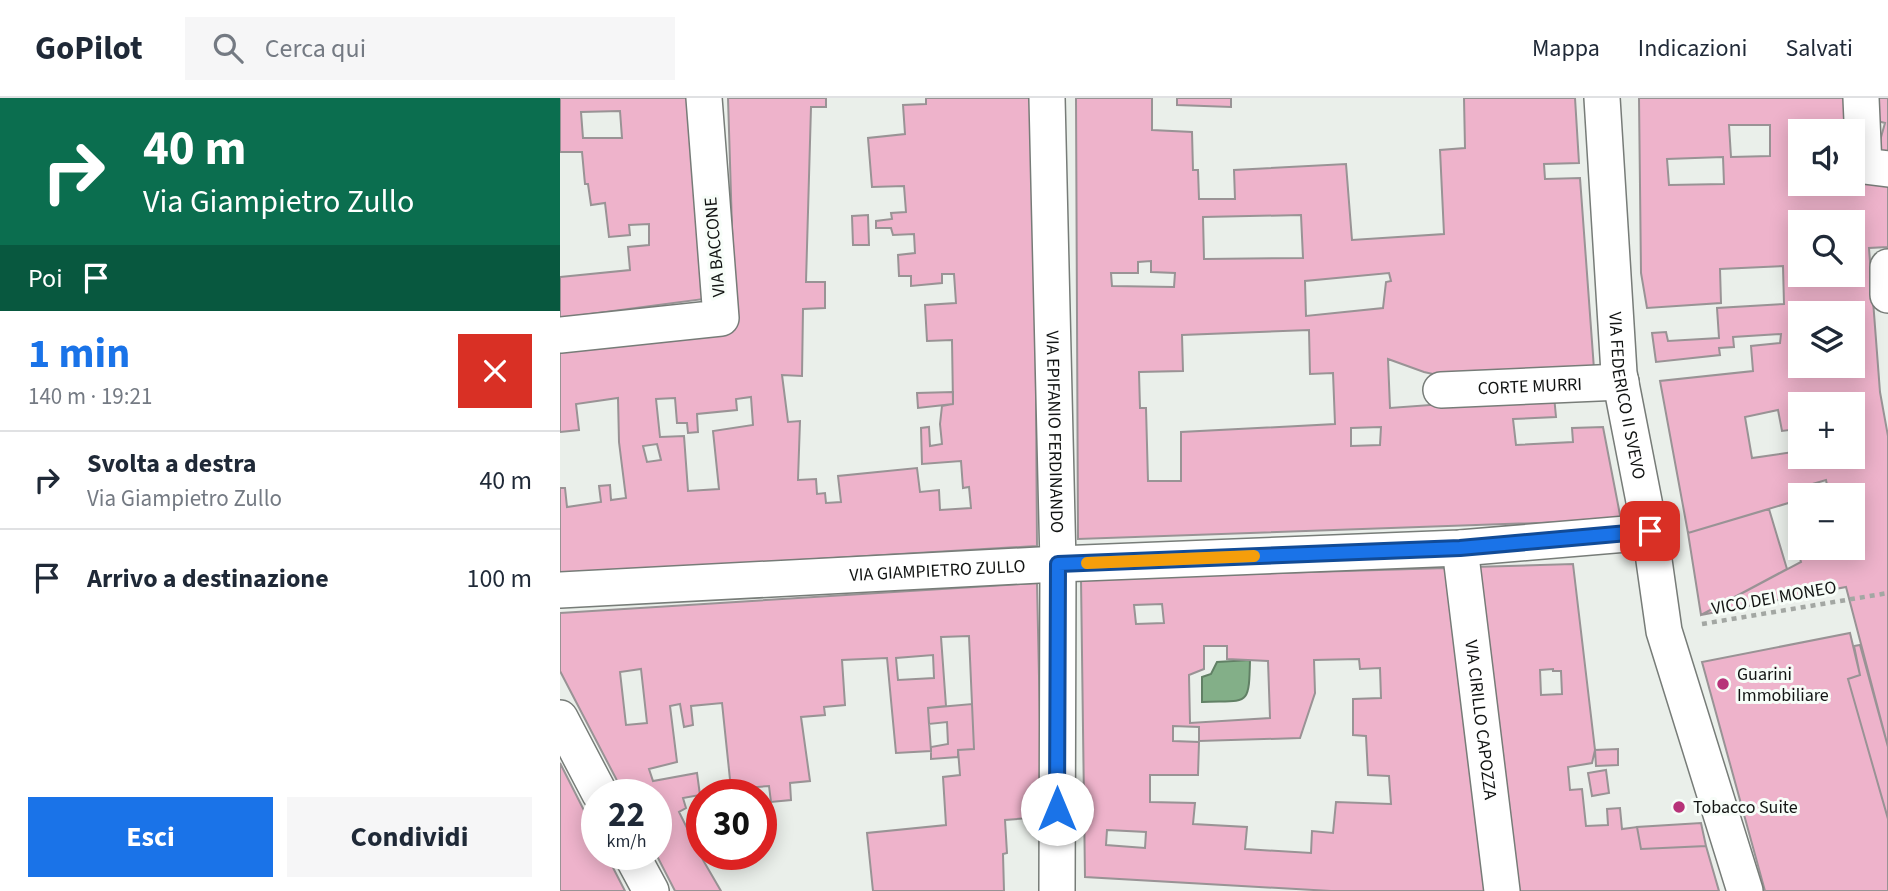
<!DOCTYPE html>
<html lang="it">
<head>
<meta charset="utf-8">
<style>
	:root { --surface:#fff; --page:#f6f6f7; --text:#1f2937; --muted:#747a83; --line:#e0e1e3; --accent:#1a73e8 }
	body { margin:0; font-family:"Source Sans 3",sans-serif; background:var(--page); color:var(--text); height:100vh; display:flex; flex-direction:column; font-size:26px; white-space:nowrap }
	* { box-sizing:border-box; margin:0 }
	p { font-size:23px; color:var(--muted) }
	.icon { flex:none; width:38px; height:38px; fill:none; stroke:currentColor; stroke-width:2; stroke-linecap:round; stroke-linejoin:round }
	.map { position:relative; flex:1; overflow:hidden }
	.sheet { display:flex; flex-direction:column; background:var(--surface); width:560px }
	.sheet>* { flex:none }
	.banner { background:#0b6e4f; color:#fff; overflow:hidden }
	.fabs { position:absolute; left:1228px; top:21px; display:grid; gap:14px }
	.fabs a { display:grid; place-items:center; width:77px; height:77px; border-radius:0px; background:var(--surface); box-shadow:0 4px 18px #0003; font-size:35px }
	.speed { position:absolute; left:21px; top:681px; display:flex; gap:14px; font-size:35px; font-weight:700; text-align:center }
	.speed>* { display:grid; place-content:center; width:91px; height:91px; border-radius:50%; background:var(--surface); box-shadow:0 4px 18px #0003; line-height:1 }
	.speed small { font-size:18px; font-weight:400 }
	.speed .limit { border:10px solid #d22; background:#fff; color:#111 }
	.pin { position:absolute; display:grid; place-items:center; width:60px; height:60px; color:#fff; margin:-30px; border-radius:14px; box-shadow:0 4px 10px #0006 }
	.me { position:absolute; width:77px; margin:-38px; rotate:0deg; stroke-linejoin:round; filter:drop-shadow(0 0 5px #0008) }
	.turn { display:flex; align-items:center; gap:24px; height:147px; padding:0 28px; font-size:32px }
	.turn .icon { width:91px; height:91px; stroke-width:2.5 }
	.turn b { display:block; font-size:49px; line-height:60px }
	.then { display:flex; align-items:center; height:66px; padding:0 28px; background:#0003; gap:14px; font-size:26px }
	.round { display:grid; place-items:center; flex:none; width:74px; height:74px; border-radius:0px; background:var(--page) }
	.overview { display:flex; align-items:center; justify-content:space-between; height:119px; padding:0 28px }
	h1 { font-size:42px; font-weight:700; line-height:52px; color:var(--accent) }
	.button { display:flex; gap:14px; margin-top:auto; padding:14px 28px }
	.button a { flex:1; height:80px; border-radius:0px; background:var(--accent); color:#fff; font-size:28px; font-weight:700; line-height:80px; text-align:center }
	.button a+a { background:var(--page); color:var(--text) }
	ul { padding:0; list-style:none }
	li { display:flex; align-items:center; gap:21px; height:98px; padding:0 28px; border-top:2px solid var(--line) }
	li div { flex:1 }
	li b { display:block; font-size:26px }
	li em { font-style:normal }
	header { display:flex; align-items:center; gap:42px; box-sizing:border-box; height:98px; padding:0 35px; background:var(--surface); border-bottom:2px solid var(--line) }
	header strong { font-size:33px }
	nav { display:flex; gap:38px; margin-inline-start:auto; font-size:24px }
	.search { width:490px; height:63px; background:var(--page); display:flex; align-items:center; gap:18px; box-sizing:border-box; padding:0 24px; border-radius:0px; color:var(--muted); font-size:26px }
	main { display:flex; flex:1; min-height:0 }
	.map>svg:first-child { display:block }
	.water { fill:#83af88; stroke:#618065; stroke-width:2 }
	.building { fill:#eeb3cb; stroke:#999395; stroke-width:2; fill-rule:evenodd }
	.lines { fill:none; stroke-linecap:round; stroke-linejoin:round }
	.street-casing { stroke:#777c78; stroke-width:38 }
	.path { stroke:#a3a7a3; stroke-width:4.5; stroke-dasharray:5 5; stroke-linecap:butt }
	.street { stroke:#fff; stroke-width:35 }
	.route-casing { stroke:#114b97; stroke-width:18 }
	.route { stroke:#1a73e8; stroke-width:12 }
	.slow { stroke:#f59e0b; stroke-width:12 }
	.poi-dot { fill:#b73379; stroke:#f7fdf8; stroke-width:2.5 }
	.labels { text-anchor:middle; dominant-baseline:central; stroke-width:6; stroke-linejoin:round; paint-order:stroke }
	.street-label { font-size:18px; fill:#121413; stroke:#f7fdf8 }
	.poi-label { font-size:18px; fill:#121413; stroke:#f7fdf8; text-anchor:start }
</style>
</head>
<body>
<header>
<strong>GoPilot</strong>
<div class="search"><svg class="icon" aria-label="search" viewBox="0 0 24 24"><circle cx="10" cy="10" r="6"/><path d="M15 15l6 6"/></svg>Cerca qui</div>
<nav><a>Mappa</a><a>Indicazioni</a><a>Salvati</a></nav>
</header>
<main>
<section class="sheet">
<div class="banner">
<div class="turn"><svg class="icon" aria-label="right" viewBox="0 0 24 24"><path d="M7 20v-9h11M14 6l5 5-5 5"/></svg><div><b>40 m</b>Via Giampietro Zullo</div></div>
<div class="then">Poi<svg class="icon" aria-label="arrive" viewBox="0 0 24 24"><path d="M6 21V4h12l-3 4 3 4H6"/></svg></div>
</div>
<div class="overview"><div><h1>1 min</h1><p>140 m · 19:21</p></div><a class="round" style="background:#d93025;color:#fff"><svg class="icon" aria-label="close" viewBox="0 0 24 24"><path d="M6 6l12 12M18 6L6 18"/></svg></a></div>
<ul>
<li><svg class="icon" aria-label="right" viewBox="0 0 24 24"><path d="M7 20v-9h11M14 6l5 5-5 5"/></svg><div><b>Svolta a destra</b><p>Via Giampietro Zullo</p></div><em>40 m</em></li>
<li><svg class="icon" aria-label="arrive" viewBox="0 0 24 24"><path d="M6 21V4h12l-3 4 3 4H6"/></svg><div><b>Arrivo a destinazione</b></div><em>100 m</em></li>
</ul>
<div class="button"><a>Esci</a><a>Condividi</a></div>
</section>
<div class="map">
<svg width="1328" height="793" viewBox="0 0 1328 793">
	<rect width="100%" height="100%" fill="#eaefea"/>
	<!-- water -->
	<path class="water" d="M 690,562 C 689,610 688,602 642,604 L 642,579 L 651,576 L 657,564 Z"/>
	<!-- building -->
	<path class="building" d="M 0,0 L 138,0 L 144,201 L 0,220 L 0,179 L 70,172 L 68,149 L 89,147 L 89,126 L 69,127 L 70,137 L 49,139 L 45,105 L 31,107 L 28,86 L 25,86 L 22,54 L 0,54 ZM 60,13 L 62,40 L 23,40 L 21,14 Z
		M 168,0 L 266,0 L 266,9 L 251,9 L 246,184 L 265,184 L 265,210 L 243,211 L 242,278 L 222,277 L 228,324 L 240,323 L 238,382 L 256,381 L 257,396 L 265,395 L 266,405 L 281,404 L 278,378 L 357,370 L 360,394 L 379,392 L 380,412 L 411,410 L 409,389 L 403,390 L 401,363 L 362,366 L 361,330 L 369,329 L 370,348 L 382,346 L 380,326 L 382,308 L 393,306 L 392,242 L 367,243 L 365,207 L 396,205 L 394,176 L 382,176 L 382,185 L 351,188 L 351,178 L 339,178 L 338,157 L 355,155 L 354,136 L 333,137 L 331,130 L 316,130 L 316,123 L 332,121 L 331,115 L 346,114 L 344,88 L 312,89 L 308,40 L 345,36 L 343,7 L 366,6 L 366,0 L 474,0 L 477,448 L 0,476 L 0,390 L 5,390 L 7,409 L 41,404 L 39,388 L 50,387 L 51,402 L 66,400 L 59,344 L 58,300 L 16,306 L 19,332 L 0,334 L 0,249 L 175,227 ZM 191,299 L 193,327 L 153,333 L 159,391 L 128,393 L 124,338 L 100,339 L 96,301 L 115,300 L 117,325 L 127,325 L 128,335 L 138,334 L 137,316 L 177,312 L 176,301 ZM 97,346 L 101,362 L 87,364 L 83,348 Z
		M 516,0 L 592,0 L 592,32 L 632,34 L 633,72 L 638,72 L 639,101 L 675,101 L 674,72 L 786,66 L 792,142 L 884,136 L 880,52 L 905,50 L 904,0 L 1015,0 L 1019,65 L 984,66 L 985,81 L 1020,80 L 1034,271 L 890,280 L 864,274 L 828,261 L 830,310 L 994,298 L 996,319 L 953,321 L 956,347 L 1013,344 L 1012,330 L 1043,329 L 1061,422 L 518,441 ZM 741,117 L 743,160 L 644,161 L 643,119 ZM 591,163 L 591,174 L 615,175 L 614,189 L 552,188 L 551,175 L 578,175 L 578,164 ZM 829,175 L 831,183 L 826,184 L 823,210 L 746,218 L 745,183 ZM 749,232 L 750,276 L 773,275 L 775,326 L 621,334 L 621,383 L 588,383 L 586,310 L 580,310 L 579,274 L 623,273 L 622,237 ZM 821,329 L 820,347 L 791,348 L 791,330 Z
		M 617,0 L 671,0 L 671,9 L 617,7 Z
		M 1079,0 L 1292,0 L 1328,79 L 1328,149 L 1309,150 L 1320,294 L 1328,338 L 1328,649 L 1286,489 L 1141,517 L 1241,464 L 1232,431 L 1241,426 L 1241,450 L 1293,450 L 1293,397 L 1269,397 L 1266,382 L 1232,392 L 1235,403 L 1128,435 L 1100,283 L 1193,273 L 1191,248 L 1220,245 L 1221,236 L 1173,239 L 1174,249 L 1159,250 L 1160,257 L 1096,264 L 1092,235 L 1106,234 L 1108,243 L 1159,240 L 1157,210 L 1224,206 L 1223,168 L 1160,171 L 1161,205 L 1087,210 L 1081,175 ZM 1169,27 L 1210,27 L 1210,58 L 1171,59 ZM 1241,33 L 1293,33 L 1293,86 L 1241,86 ZM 1163,59 L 1164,86 L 1109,87 L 1107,61 ZM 1241,124 L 1293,124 L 1293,177 L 1241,177 ZM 1241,215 L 1293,215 L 1293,268 L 1241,268 ZM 1241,306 L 1293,306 L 1293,359 L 1241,359 ZM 1218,312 L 1222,333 L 1237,331 L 1240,353 L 1192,360 L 1185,319 Z
		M 1319,0 L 1328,0 L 1328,60 L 1316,57 L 1325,25 L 1314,22 Z
		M 308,117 L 309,147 L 293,147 L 292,118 Z
		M 393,294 L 393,306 L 358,310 L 357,295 Z
		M 1209,411 L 1227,471 L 1141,517 L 1128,435 Z
		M 1013,466 L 1035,652 L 1032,665 L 1008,669 L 1010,692 L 1022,691 L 1026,728 L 1048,727 L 1047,711 L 1060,710 L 1062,731 L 1077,729 L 1081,751 L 1146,748 L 1159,793 L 956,793 L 913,469 ZM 993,571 L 993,573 L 1001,573 L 1002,596 L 981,597 L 980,572 Z
		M 886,470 L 926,793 L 771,793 L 525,779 L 521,481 ZM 602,506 L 604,525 L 576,526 L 574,507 ZM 644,548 L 667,548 L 667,561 L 708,563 L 710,620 L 630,625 L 629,577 L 644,571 ZM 799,561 L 800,571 L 820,570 L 821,600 L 793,601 L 793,637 L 806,638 L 808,677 L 829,678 L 831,706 L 776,704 L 773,735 L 752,733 L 751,755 L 685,751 L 687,729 L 633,726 L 635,705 L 590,704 L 590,677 L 638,677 L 639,644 L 613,643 L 613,628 L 639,629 L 639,643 L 740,640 L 755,595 L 754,562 ZM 547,732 L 586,734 L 585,750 L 546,747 Z
		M 477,485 L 482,719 L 445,722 L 447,755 L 443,756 L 444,793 L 313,793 L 307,735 L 386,727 L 383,679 L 400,677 L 398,652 L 414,651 L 409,538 L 381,539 L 386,608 L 368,610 L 371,653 L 336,655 L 327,560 L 282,562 L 285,607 L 264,609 L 265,617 L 241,619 L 250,683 L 230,685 L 231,702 L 211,704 L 209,688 L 171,691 L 162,605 L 131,608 L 133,627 L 124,629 L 120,606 L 110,608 L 117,664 L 89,671 L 93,683 L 137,675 L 140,697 L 123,700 L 126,710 L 119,714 L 129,734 L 142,729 L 142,747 L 136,750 L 161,793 L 115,793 L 96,756 L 96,696 L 64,696 L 0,573 L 0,515 ZM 373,557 L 374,580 L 338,582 L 336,560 ZM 81,571 L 87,625 L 66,627 L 60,574 Z
		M 1290,535 L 1300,577 L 1288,581 L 1328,721 L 1328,793 L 1205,793 L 1142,564 Z
		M 1300,547 L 1328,649 L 1328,721 L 1288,581 L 1300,577 L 1294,548 Z
		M 412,606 L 414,651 L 398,652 L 398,659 L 371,661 L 371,649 L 388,646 L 387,624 L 369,626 L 368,610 Z
		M 1058,651 L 1058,667 L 1036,668 L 1035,652 Z
		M 0,665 L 37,738 L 37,756 L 46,756 L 65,793 L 0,793 Z
		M 1046,672 L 1049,695 L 1032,698 L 1028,675 Z
		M 1141,725 L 1146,748 L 1081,751 L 1077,729 Z"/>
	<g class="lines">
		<defs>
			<g id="street">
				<path id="s1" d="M 487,0 L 498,466 L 497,793"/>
				<path id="s2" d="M 1042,0 L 1059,275 L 1090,434 L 1104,533 L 1185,793"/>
				<path d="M 1301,0 L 1304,68 L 1328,71"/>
				<path d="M 1328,169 L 1328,197"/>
				<path d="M 0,237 L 161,220 L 144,0"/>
				<path id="s3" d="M 881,292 L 1061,284"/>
				<path id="s4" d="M 900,450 L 942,793"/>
				<path id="s5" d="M 0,492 L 498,466 L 900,450 L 1090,434"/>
				<path d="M 0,620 L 40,696"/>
				<path d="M 71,756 L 91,793"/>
			</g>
		</defs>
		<!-- street casing -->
		<use href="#street" class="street-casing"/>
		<!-- path -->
		<path class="path" d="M 1142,526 L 1328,495"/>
		<!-- street -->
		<use href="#street" class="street"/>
	</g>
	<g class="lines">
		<defs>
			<path id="route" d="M 497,711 L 498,466 L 900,450 L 1090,433"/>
		</defs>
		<!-- route casing -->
		<use href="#route" class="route-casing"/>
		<!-- route -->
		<use href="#route" class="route"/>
		<!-- slow -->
		<path class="slow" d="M 527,465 L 694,458"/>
	</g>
	<!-- markers -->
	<g class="poi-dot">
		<circle cx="1163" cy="586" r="7"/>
		<circle cx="1119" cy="709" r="7"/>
	</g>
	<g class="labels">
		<!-- street labels -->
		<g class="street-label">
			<text transform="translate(155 149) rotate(-95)">VIA BACCONE</text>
			<text stroke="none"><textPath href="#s3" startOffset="89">CORTE MURRI</textPath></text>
			<text stroke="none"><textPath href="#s2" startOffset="299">VIA FEDERICO II SVEVO</textPath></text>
			<text stroke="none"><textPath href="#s1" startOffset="334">VIA EPIFANIO FERDINANDO</textPath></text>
			<text stroke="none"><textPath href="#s5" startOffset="378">VIA GIAMPIETRO ZULLO</textPath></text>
			<text transform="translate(1214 500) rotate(-10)">VICO DEI MONEO</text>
			<text stroke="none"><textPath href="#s4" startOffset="173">VIA CIRILLO CAPOZZA</textPath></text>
		</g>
		<!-- poi labels -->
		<g class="poi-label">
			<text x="1177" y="576">Guarini<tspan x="1177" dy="21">Immobiliare</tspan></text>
			<text x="1133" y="709">Tobacco Suite</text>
		</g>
	</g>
</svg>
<div class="fabs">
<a><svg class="icon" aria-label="sound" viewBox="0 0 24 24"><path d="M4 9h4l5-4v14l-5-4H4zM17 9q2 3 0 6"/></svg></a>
<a><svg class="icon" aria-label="search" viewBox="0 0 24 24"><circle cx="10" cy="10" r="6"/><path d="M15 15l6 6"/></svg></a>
<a><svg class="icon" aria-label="layers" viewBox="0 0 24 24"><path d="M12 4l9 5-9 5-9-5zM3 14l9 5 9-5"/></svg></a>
<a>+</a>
<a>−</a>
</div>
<div class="speed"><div>22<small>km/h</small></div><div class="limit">30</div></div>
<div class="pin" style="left:1090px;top:433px;background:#d93025"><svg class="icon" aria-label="arrive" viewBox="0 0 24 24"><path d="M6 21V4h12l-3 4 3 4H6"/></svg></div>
<svg class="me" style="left:497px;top:711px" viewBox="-20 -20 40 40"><circle r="19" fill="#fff"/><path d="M0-13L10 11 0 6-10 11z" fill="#1a73e8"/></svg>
</div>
</main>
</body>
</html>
